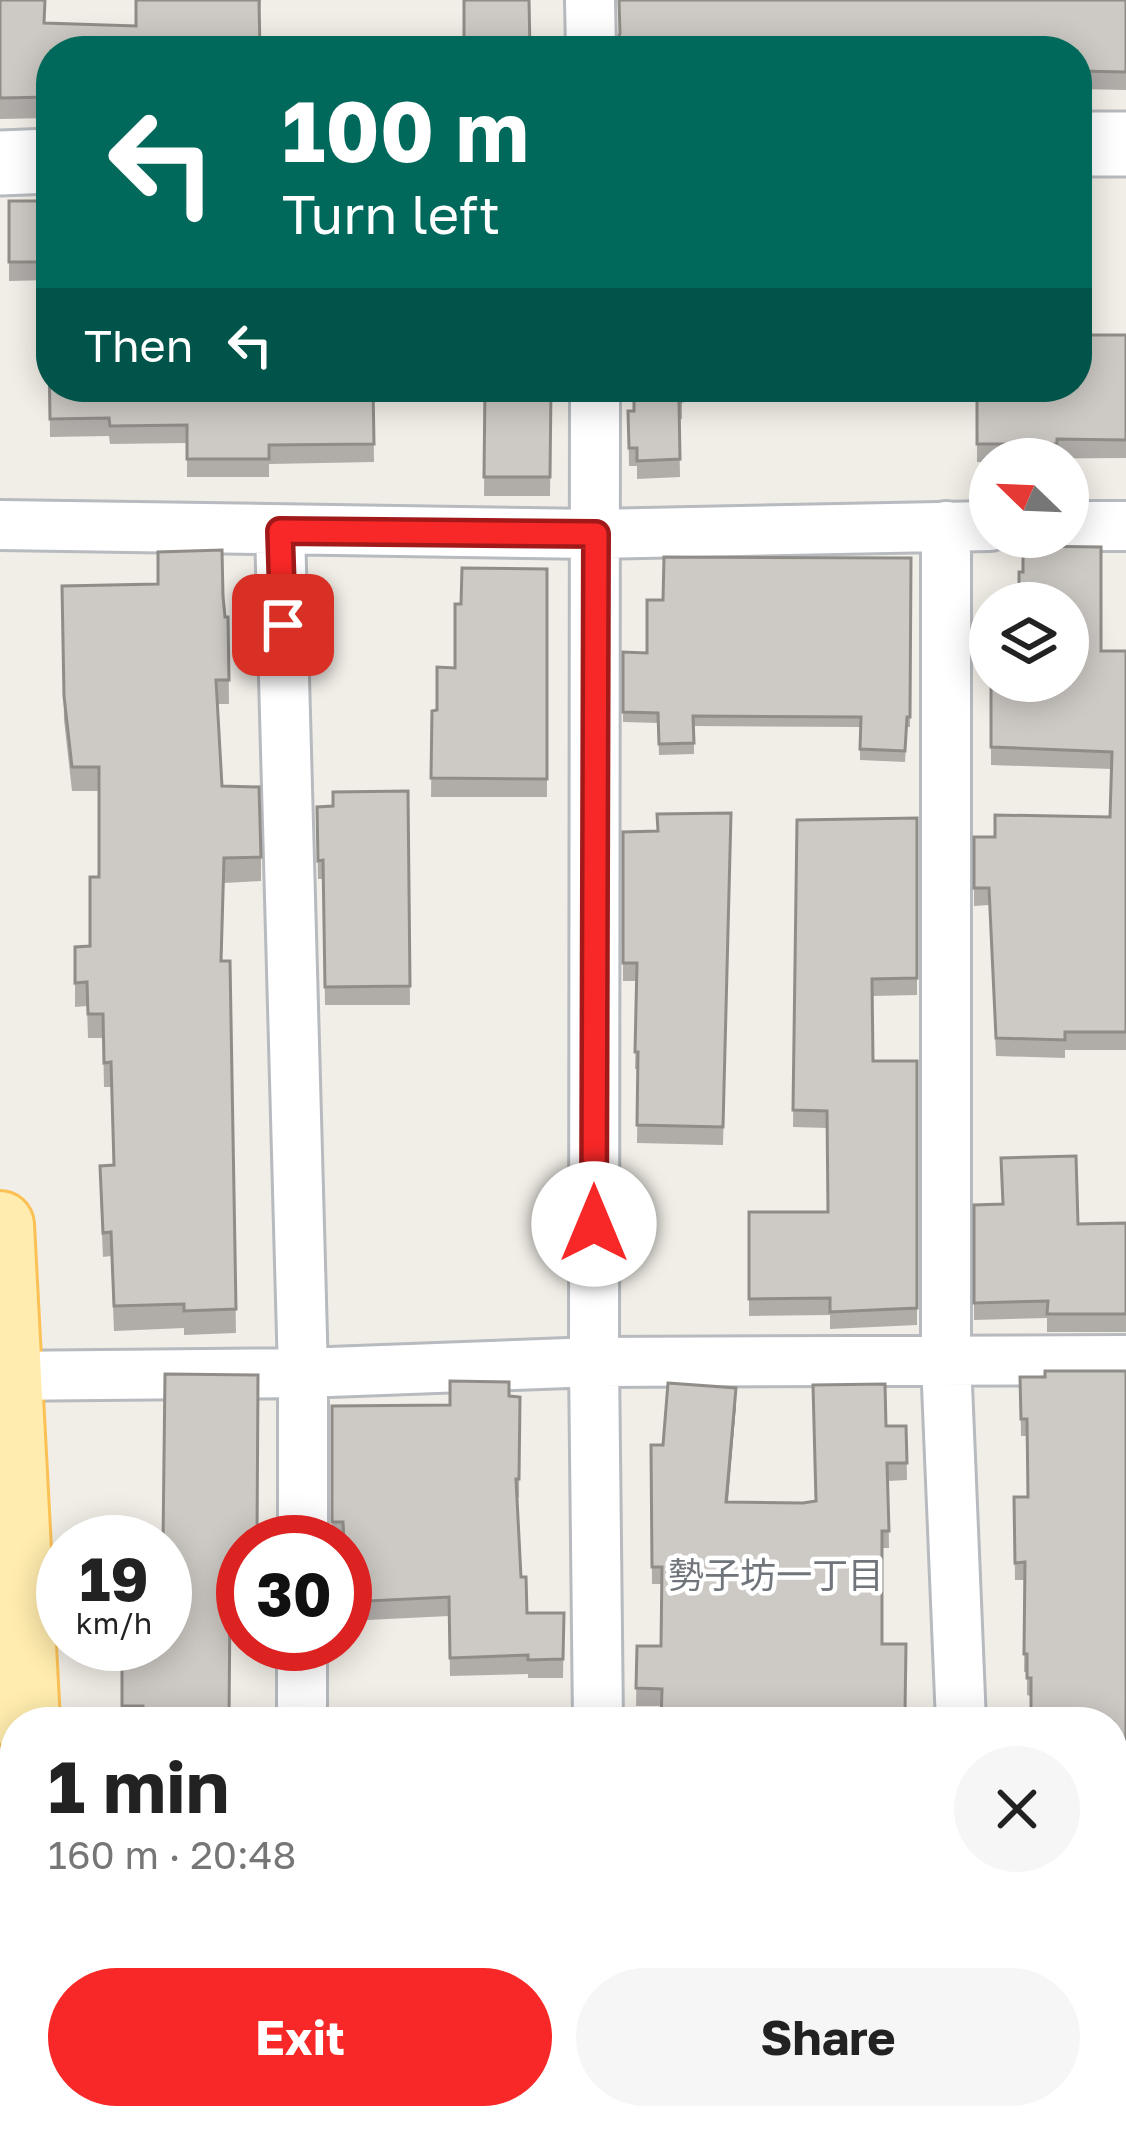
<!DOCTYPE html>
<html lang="en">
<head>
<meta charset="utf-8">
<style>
	:root { --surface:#fff; --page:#f6f6f6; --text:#222; --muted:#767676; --accent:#f72827 }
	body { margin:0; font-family:"Golos Text","Noto Sans JP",sans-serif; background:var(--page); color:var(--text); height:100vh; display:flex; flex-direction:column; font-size:45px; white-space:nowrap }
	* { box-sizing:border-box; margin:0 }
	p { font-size:39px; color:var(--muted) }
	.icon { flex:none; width:66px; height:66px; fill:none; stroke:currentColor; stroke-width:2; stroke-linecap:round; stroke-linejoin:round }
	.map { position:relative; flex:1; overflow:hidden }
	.details { position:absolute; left:0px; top:1707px; width:1128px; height:423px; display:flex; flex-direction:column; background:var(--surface); border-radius:48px 48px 0 0; box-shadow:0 6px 30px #0003 }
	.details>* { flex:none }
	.top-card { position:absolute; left:36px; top:36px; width:1056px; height:366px; border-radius:48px; box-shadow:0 6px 30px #0003; background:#00695c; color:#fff; overflow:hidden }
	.needle { width:78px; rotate:293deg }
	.controls { position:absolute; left:969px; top:438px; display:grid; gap:24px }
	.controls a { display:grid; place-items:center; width:120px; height:120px; border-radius:50%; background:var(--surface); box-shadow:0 6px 30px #0003; font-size:60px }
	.speed { position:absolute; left:36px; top:1515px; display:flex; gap:24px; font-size:60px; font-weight:700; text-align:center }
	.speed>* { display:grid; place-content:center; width:156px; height:156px; border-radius:50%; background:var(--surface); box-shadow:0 6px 30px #0003; line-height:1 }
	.speed small { font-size:30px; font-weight:400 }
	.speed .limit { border:18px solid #d22; background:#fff; color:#111 }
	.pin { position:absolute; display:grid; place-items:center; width:102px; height:102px; color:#fff; margin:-51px; border-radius:24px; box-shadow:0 6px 18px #0006 }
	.me { position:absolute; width:132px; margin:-66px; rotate:0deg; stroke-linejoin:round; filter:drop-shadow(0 0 9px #0008) }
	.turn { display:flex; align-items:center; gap:42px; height:252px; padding:0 48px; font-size:54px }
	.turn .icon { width:156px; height:156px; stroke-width:2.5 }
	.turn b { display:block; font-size:84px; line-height:102px }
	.then { display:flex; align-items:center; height:114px; padding:0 48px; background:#0003; gap:24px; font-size:45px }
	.round { display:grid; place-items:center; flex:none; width:126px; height:126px; border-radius:63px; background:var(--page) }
	.head { display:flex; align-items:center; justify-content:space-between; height:204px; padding:0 48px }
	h1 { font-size:72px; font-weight:700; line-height:90px }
	.cta { display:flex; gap:24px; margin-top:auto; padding:24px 48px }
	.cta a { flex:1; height:138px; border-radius:72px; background:var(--accent); color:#fff; font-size:48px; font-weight:700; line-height:138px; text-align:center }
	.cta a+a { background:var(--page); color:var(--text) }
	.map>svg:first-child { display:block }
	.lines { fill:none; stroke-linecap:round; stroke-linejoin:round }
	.minor-casing { stroke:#b7babe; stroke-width:54 }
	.tertiary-casing { stroke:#b7babe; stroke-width:69 }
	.primary-casing { stroke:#fcc155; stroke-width:72 }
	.minor { stroke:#fff; stroke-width:48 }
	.tertiary { stroke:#fff; stroke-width:63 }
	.primary { stroke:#ffecae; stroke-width:66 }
	.wall { fill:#b0ada9 }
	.shaded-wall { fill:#908d89 }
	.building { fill:#cdc9c4; stroke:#908d89; stroke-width:3 }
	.route-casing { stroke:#a11a19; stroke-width:30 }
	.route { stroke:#f72827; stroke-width:21 }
	.labels { text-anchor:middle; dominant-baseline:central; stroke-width:9; stroke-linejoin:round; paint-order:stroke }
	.neighbourhood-label { font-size:36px; fill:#6f757a; stroke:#fff }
</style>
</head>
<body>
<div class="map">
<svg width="1126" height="2129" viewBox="0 0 1126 2129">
	<rect width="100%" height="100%" fill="#f1eee7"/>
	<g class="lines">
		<defs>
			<path id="minor" d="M 590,0 L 591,51
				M 595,387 L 594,1362 L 598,1722
				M 0,525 L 595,534 L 990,526
				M 946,526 L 946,1361 L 961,1722
				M 1068,526 L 1126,526
				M 280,531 L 303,1373 L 303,1542
				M 0,1376 L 303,1373 L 594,1362 L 1126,1360
				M 302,1722 L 302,1644
				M 602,2115 L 602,2129
				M 302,2129 L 302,2115
				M 956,2129 L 956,2115"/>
			<path id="tertiary" d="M 1077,144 L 1126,144
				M 0,163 L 51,161"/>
			<path id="primary" d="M 0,1225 L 26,1722
				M 97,2115 L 100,2129"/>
		</defs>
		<!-- minor casing -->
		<use href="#minor" class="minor-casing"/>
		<!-- tertiary casing -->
		<use href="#tertiary" class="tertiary-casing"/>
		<!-- primary casing -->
		<use href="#primary" class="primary-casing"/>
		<!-- minor -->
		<use href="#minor" class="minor"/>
		<!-- tertiary -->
		<use href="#tertiary" class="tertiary"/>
		<!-- primary -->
		<use href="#primary" class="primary"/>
	</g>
	<!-- wall -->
	<path class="wall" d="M 0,0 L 45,23 L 136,26 L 136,0 L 261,0 L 260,12 L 51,51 L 51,118 L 0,119 Z
		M 1126,0 L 1126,90 L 1077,89 L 1077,51 L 616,46 L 619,34 Z
		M 9,201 L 51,201 L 51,280 L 9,281 Z
		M 1126,335 L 1126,458 L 990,459 L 990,462 L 977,462 L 977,387 Z
		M 49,352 L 373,387 L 374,462 L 269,464 L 269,477 L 187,477 L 187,443 L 110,444 L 109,436 L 50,437 Z
		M 485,387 L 551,387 L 550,496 L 484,496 Z
		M 682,387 L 682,419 L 679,419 L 680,477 L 637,479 L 637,466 L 629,466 L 628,411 L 634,411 Z
		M 911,558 L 910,727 L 907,727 L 905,762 L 860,760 L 860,727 L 694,726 L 694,754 L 659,755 L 658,723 L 623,722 L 623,652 L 647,653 L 663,600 Z
		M 547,569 L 547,797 L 431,797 L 432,711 L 437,710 L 455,668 L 461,604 Z
		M 62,586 L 223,596 L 225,617 L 228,617 L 229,704 L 218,704 L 222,786 L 261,857 L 261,881 L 224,883 L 222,961 L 230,961 L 236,1333 L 184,1335 L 184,1328 L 114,1331 L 111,1256 L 103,1257 L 100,1190 L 100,1166 L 113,1165 L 111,1087 L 104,1087 L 103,1038 L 88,1038 L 87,1006 L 75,1007 L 75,947 L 90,946 L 99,877 L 99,791 L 72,791 L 64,720 Z
		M 1101,651 L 1126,651 L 1126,1050 L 1065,1050 L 1065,1058 L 996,1056 L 989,905 L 974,906 L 974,837 L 995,837 L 1110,817 L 1112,769 L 991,765 L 991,681 Z
		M 408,791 L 410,1005 L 325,1005 L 323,879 L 318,879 L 317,807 L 333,806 Z
		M 731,813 L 723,1145 L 637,1143 L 638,1069 L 635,1069 L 637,981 L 623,981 L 623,832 L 658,831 Z
		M 917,818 L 917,995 L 872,996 L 873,1061 L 917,1061 L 917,1325 L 830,1329 L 830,1315 L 749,1316 L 749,1212 L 828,1212 L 827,1128 L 793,1127 L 797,820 Z
		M 974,1205 L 1078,1224 L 1126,1223 L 1126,1332 L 1047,1332 L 1047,1318 L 974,1320 Z
		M 1126,1371 L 1126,2127 L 1034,2129 L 1034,2115 L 1113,2115 L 1113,1722 L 1027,1695 L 1027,1672 L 1024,1672 L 1025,1580 L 1015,1580 L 1014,1497 L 1028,1497 L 1027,1436 L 1021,1436 L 1020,1377 Z
		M 520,1397 L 519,1498 L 517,1497 L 521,1577 L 527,1613 L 564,1613 L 563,1678 L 528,1678 L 528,1674 L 450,1676 L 449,1616 L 347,1621 L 345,1542 L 343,1542 L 343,1540 L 332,1540 L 332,1406 L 450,1405 Z
		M 736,1405 L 728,1502 L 803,1503 L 816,1501 L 886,1426 L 906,1426 L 907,1480 L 888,1481 L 889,1548 L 882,1548 L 882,1644 L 906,1644 L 905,1722 L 661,1722 L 661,1706 L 636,1706 L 637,1646 L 661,1646 L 662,1584 L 652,1584 L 651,1445 L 663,1445 Z
		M 243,1542 L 243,1631 L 230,1631 L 229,1722 L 122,1722 L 121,1644 Z
		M 193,2115 L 267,2115 L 267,2129 L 193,2129 Z
		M 652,2115 L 910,2115 L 910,2129 L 653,2129 Z"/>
	<!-- shaded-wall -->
	<path class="shaded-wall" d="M 736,1388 L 736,1405 L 726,1519 L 726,1502 Z
		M 15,2114 L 31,2115 L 31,2118 L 22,2122 L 22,2129 L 0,2129 L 0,2120 Z"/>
	<!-- building -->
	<path class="building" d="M 0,0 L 45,0 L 44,23 L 136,26 L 136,0 L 259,0 L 260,51 L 51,51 L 51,97 L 0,98 Z
		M 464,0 L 529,0 L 530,49 L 511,49 L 511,51 L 464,51 Z
		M 619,0 L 1126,0 L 1126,72 L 1077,71 L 1077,51 L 612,51 L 616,46 L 620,33 Z
		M 9,201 L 51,201 L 51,262 L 9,262 Z
		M 1077,335 L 1126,335 L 1126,440 L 1057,439 L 1057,444 L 977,444 L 977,387 L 1077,387 Z
		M 49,352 L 51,352 L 51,387 L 373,387 L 374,444 L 269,445 L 269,459 L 187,459 L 187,425 L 110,426 L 109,418 L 50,419 Z
		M 485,387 L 551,387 L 550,477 L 484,477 Z
		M 634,387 L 682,387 L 682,401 L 679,401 L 680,459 L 637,461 L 637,448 L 629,448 L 628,411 L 634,411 Z
		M 1023,546 L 1101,547 L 1101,651 L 1126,651 L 1126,1032 L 1065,1032 L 1065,1040 L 996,1038 L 989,888 L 974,888 L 974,837 L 995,837 L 995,815 L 1110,817 L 1112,752 L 991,747 L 991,681 L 1068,681 L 1068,603 L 1019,603 L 1019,572 L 1023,572 Z
		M 222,550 L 223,596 L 225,617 L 228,617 L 229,680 L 216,680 L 222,786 L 259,787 L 261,857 L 224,858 L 221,961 L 230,961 L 236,1309 L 184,1311 L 184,1304 L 114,1306 L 111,1232 L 103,1233 L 100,1166 L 114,1165 L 111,1062 L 104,1063 L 103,1014 L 88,1014 L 87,982 L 75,983 L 75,947 L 90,946 L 90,877 L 99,877 L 99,767 L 72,767 L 64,696 L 62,586 L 158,584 L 158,552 Z
		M 664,557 L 911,558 L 910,717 L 907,717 L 905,751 L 860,749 L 861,717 L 693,716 L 694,743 L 659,744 L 658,713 L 623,712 L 623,652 L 647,653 L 647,600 L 663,600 Z
		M 462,568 L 547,569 L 547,779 L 431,778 L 432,711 L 437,710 L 437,667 L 455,668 L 455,604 L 461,604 Z
		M 408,791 L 410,986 L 325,987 L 323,860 L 318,861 L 317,807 L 333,806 L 333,792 Z
		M 731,813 L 723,1127 L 637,1125 L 638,1052 L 635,1052 L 637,963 L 623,963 L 623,832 L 658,831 L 657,814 Z
		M 917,818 L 917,978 L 872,979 L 873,1061 L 917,1061 L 917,1308 L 830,1312 L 830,1298 L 749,1299 L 749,1212 L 828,1212 L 827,1111 L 793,1110 L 797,820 Z
		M 1076,1156 L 1078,1224 L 1126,1223 L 1126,1314 L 1047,1314 L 1048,1301 L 974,1303 L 974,1205 L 1003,1204 L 1001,1158 Z
		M 1045,1371 L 1126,1371 L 1126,2109 L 1113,2110 L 1113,1722 L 1031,1722 L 1031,1678 L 1027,1678 L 1027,1654 L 1024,1654 L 1025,1562 L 1015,1563 L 1014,1497 L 1028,1497 L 1027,1419 L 1021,1419 L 1020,1377 L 1045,1377 Z
		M 165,1374 L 258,1375 L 257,1542 L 243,1542 L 243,1599 L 230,1599 L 229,1722 L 143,1722 L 143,1706 L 122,1706 L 122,1644 L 165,1644 L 165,1542 L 163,1542 Z
		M 450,1381 L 509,1382 L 509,1396 L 520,1397 L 519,1479 L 516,1479 L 521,1577 L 526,1577 L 527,1613 L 564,1613 L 563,1659 L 528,1660 L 528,1655 L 450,1658 L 449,1597 L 347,1602 L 343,1522 L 332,1522 L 332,1406 L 450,1405 Z
		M 668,1383 L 736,1388 L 726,1502 L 803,1503 L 816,1501 L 813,1385 L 885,1384 L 886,1426 L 906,1426 L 907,1463 L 887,1463 L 889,1531 L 882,1531 L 882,1644 L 906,1644 L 905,1712 L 890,1713 L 891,1722 L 661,1722 L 662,1689 L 636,1688 L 637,1646 L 661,1646 L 662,1567 L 652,1567 L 651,1445 L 663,1445 Z
		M 4,2038 L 15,2062 L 15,2114 L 0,2120 L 0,2040 Z
		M 653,2115 L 744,2115 L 653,2116 Z
		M 791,2115 L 910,2115 L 792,2118 Z"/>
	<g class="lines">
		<defs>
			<path id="route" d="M 283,625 L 280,531 L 596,534 L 594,1224"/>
		</defs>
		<!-- route casing -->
		<use href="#route" class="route-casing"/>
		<!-- route -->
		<use href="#route" class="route"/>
	</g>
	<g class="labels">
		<!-- neighbourhood labels -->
		<g class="neighbourhood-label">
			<text x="776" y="1574">勢子坊一丁目</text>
		</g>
	</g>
</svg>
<div class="controls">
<a><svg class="needle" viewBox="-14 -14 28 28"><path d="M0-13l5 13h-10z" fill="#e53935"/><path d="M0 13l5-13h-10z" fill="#767676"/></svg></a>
<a><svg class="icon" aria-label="layers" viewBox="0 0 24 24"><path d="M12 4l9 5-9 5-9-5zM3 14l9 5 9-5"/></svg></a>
</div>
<div class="speed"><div>19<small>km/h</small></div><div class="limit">30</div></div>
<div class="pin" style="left:283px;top:625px;background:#d93025"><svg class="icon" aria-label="arrive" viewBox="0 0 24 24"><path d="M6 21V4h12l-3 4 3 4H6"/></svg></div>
<svg class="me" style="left:594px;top:1224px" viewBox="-20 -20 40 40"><circle r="19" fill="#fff"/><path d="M0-13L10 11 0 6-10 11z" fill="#f72827"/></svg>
<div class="top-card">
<div class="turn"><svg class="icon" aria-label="left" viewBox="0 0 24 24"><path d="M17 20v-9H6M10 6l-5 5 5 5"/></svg><div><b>100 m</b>Turn left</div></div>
<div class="then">Then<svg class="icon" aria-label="left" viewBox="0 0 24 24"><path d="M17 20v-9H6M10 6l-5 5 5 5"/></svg></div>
</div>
<section class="details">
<div class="head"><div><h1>1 min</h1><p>160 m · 20:48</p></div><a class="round"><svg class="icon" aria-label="close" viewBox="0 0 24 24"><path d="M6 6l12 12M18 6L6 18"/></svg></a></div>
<div class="cta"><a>Exit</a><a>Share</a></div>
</section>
</div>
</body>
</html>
